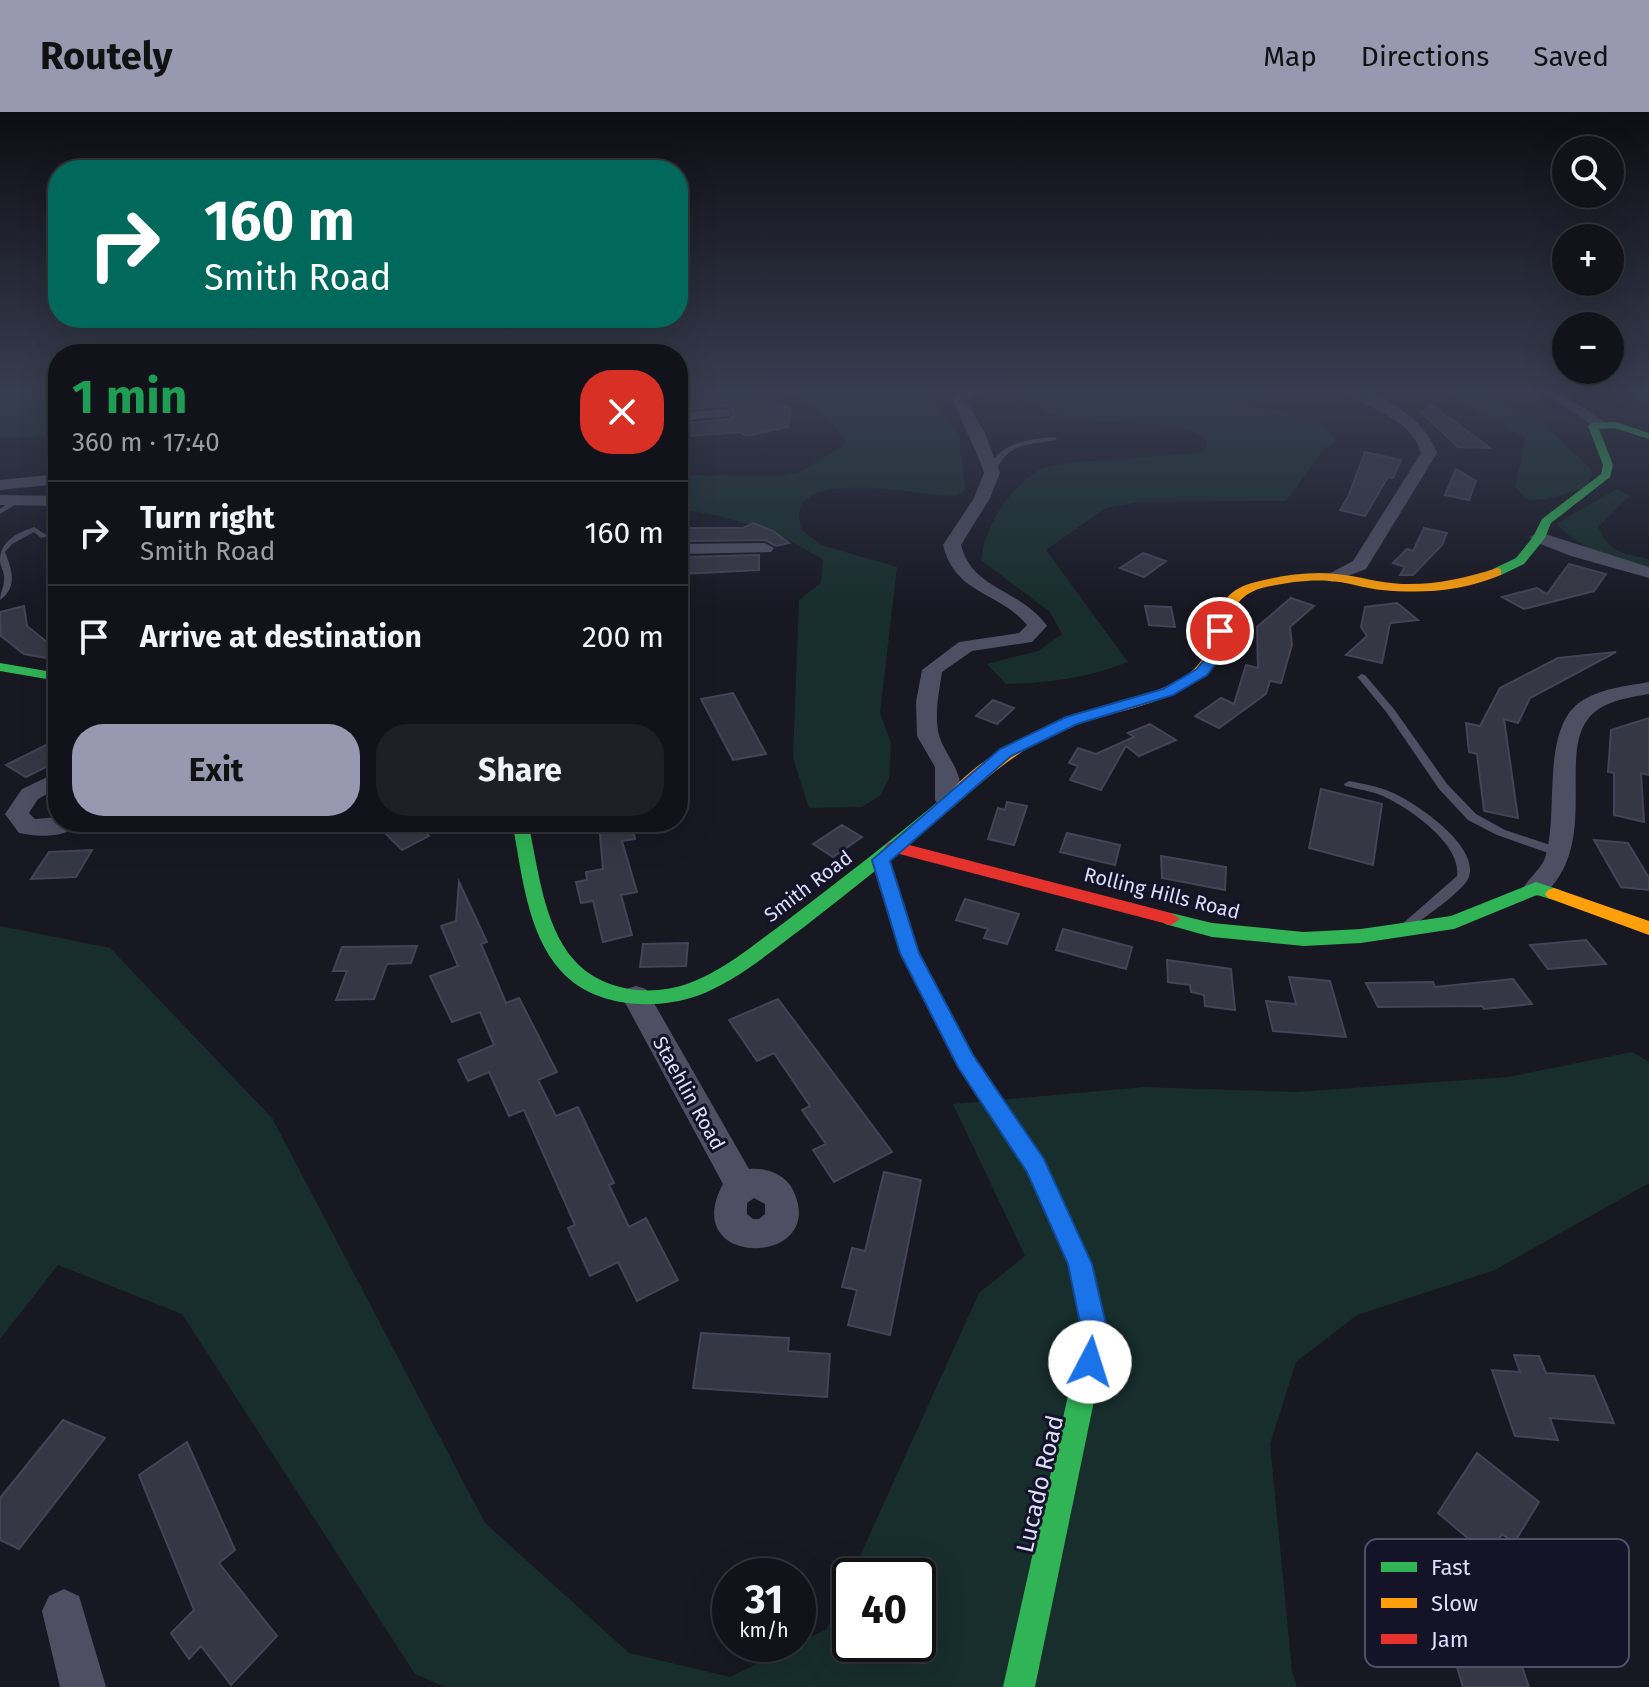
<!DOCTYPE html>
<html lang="en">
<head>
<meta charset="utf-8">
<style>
	:root { --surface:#12121a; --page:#1f2027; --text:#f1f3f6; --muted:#9c9ea2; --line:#313239; --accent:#9899b0 }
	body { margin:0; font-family:"Fira Sans",sans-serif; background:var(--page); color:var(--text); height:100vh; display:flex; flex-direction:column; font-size:30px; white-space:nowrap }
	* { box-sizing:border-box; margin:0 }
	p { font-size:26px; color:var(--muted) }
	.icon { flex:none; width:44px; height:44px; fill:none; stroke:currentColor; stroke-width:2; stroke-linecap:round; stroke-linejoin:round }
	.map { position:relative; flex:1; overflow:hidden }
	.side { position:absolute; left:48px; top:232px; width:640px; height:488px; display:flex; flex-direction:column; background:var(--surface); border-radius:32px; box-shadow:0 8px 32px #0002,0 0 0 2px var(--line) }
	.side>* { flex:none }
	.banner { position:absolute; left:48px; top:48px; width:640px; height:168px; border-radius:32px; box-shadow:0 8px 32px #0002,0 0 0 2px var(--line); background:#00695c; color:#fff; overflow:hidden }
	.controls { position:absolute; left:1552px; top:24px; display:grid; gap:16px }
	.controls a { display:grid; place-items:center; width:72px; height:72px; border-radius:50%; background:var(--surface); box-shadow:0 8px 32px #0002,0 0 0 2px var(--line); font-size:40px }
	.speed { position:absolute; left:712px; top:1446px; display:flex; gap:16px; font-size:40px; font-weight:700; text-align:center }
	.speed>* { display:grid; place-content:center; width:104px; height:104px; border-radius:50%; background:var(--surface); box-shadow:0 8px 32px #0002,0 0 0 2px var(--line); line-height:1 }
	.speed small { font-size:20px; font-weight:400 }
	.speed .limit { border:4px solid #111; border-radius:12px; background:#fff; color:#111 }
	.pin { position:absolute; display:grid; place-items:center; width:68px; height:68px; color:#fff; margin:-34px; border:4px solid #fff; border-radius:50%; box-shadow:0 2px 8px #0007 }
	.me { position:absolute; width:88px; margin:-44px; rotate:5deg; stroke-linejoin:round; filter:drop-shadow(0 0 6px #0008) }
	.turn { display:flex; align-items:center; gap:28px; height:168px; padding:0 24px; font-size:36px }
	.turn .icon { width:104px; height:104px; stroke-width:2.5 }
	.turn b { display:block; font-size:56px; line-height:68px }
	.round { display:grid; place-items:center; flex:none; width:84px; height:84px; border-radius:32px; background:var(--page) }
	.summary { display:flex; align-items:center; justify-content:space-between; height:136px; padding:0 24px }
	h1 { font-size:48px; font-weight:700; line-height:60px; color:#1e9e55 }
	.action { display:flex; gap:16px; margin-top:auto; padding:16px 24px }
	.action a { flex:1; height:92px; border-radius:32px; background:var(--accent); color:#111; font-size:32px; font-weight:700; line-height:92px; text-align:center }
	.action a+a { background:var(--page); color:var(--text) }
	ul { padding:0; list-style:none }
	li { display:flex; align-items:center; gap:24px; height:104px; padding:0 24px; border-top:2px solid var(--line) }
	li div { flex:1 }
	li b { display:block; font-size:30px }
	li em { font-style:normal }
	header { display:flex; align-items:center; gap:48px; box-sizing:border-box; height:112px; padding:0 40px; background:var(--accent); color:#111 }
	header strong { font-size:38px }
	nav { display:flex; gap:44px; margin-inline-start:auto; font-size:28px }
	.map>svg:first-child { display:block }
	.green { fill:#172e2c }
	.building { fill:#363744; stroke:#454356; stroke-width:2 }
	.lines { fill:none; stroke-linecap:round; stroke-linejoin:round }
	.lane { fill:#4e4f63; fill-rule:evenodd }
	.street { fill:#4e4f63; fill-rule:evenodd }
	.fast { fill:#30b455; fill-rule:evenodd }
	.slow { fill:#ff9f0a; fill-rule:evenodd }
	.jam { fill:#e5322d; fill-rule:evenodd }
	.route { fill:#1a73e8; stroke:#114b97; stroke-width:2 }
	.labels { text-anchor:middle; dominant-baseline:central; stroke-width:6; stroke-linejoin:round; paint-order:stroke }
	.street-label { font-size:20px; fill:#dddefc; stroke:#141328 }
	.near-street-label { font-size:24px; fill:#dddefc; stroke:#141328 }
	.key { fill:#141328; stroke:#505068; stroke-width:2 }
	.key-label { font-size:22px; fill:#dddefc }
</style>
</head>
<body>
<header>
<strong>Routely</strong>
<nav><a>Map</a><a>Directions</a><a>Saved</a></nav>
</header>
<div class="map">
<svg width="1649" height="1575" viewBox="0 0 1649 1575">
	<rect width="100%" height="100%" fill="#181823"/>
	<!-- green -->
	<path class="green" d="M 0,277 L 58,277 L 58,324 L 0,325 Z
		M 776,277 L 922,277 L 960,324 L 965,378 L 955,384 C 920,384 825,361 802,392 C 797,399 800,409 801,417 L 821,433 L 897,455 L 880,601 L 891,631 L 889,666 L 881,683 L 862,695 L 809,696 L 793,646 L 799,488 L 821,471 L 823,448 C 780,420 729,403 678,397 L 678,363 L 781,364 L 797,361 L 844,334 L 845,327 C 826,303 806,286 776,277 Z
		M 1032,277 L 1174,277 L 1235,292 L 1304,303 L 1326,316 L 1336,330 L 1325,336 L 1286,389 L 1139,390 L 1106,396 L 1046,438 L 1128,550 C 1087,566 1050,571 1006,572 L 987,552 L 1038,539 L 1062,522 L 1050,500 L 981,448 C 984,415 1011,373 1041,357 C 1055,349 1165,344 1190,342 L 1205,339 L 1207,326 L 1183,315 L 1096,310 L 1046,302 Z
		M 1443,277 L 1474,277 L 1544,313 L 1590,356 L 1593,363 L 1584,376 L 1547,387 L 1528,388 L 1515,375 L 1526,326 L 1467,295 Z
		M 1617,377 L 1629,384 L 1598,415 C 1610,441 1622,441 1649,447 L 1649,456 C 1612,448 1584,439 1556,412 Z
		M 0,814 L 110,836 L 272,1006 L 485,1411 L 629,1541 L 730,1565 L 827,1517 L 850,1466 L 850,1532 L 918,1532 L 918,1464 L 851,1464 L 979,1181 L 1025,1144 L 953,992 L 1144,975 L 1296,980 L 1508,965 L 1632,940 L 1649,950 L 1649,1071 L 1495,1158 L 1357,1203 L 1296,1250 L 1270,1332 L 1292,1559 L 1297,1575 L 445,1575 L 415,1562 L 182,1202 L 58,1153 L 0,1227 Z"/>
	<!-- building -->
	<path class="building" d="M 738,280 L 739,286 L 756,281 L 791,297 L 788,315 L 746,324 L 740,320 L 678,325 L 678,312 L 730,307 L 733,304 L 732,296 L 726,294 L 678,298 L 678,289 L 698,288 L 698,282 L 704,281 Z
		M 1430,292 L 1490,336 L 1458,335 L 1422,301 Z
		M 1365,340 L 1401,348 L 1393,366 L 1388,365 L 1365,404 L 1340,398 L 1348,385 Z
		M 1456,357 L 1476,369 L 1469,388 L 1445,383 Z
		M 753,411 L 773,419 L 789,431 L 776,434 L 765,428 L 686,429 L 688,416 L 743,416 Z
		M 1424,416 L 1447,421 L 1442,433 L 1413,463 L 1400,463 L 1405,455 L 1393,451 L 1407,437 L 1413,439 Z
		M 1143,441 L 1166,449 L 1144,465 L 1120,456 Z
		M 759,443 L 759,458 L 682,462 L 684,445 Z
		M 1569,452 L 1606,462 L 1594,479 L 1524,497 L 1502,485 L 1537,476 L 1547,482 Z
		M 1291,486 L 1314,494 L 1290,515 L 1292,533 L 1281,571 L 1270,569 L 1266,582 L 1219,616 L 1195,604 L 1221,586 L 1234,592 L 1246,553 L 1258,556 L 1257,515 Z
		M 1397,491 L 1418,508 L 1390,511 L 1382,551 L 1346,543 L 1367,524 L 1361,515 L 1365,495 Z
		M 24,494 L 27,514 L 58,539 L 58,548 L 24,542 L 1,524 L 0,500 Z
		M 1145,494 L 1171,495 L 1175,515 L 1149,513 Z
		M 1616,540 L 1530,586 L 1518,611 L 1504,607 L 1518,706 L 1484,699 L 1477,642 L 1469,640 L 1466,611 L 1480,614 L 1500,576 L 1558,546 Z
		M 733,581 L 766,642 L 733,648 L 701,587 Z
		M 993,588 L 1014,596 L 997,612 L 976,604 Z
		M 1649,606 L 1649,663 L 1641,661 L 1644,710 L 1614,703 L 1614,661 L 1608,660 L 1611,618 Z
		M 1150,612 L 1176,628 L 1139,644 L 1126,634 L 1101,678 L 1070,668 L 1078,654 L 1069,651 L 1078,636 L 1096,642 L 1134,625 L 1128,621 Z
		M 58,627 L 58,649 L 26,665 L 6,653 Z
		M 1321,677 L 1382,692 L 1373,753 L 1309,736 Z
		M 1007,690 L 1027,694 L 1014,733 L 988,727 L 998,696 L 1005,698 Z
		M 374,710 L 415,710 L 429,724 L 402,738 Z
		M 611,710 L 632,710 L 635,727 L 622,729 L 637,780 L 621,783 L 632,823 L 603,830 L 593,789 L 581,791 L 576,770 L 587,768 L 586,760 L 603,757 L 599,712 Z
		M 842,713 L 862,725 L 833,745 L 813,732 Z
		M 1067,721 L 1120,733 L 1115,753 L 1060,740 Z
		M 1594,728 L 1628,731 L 1649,766 L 1649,778 L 1621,775 Z
		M 92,738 L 76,765 L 31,767 L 49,740 Z
		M 1161,744 L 1226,755 L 1225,778 L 1162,766 Z
		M 459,770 L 487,830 L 481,832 L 506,891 L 519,886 L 557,960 L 538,968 L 556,1004 L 578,995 L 614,1071 L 609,1073 L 629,1115 L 646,1106 L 678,1168 L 637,1189 L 618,1150 L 590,1164 L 568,1116 L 575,1113 L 524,998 L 509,1004 L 489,960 L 468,969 L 458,948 L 494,933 L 480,900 L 452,910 L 430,864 L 458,854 L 441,814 L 456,809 Z
		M 965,787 L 1019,802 L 1007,832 L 984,826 L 988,817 L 956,808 Z
		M 1063,817 L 1132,835 L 1126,857 L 1056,838 Z
		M 1586,828 L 1606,852 L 1548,857 L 1530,833 Z
		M 688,831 L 686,854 L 640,855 L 643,832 Z
		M 417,834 L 411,851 L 387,852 L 374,887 L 336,888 L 347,859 L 333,859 L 342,835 Z
		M 1167,848 L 1231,857 L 1235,898 L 1205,894 L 1204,883 L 1191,880 L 1190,873 L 1168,870 Z
		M 1289,865 L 1330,869 L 1346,925 L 1273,919 L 1266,889 L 1296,892 Z
		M 1513,867 L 1532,892 L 1484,897 L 1482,894 L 1378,895 L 1366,871 L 1433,870 L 1435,875 Z
		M 778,887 L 892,1040 L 834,1070 L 813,1038 L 826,1032 L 802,998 L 810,994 L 774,941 L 757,949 L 729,908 Z
		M 884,1060 L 921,1068 L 890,1223 L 848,1213 L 857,1178 L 842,1175 L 852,1136 L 865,1139 Z
		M 701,1221 L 789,1226 L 788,1239 L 830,1242 L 827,1285 L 693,1276 Z
		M 1514,1243 L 1539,1244 L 1546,1261 L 1594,1264 L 1614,1311 L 1550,1306 L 1558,1328 L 1515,1324 L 1492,1258 L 1520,1260 Z
		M 63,1308 L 105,1326 L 19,1437 L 0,1428 L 0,1386 Z
		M 187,1330 L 235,1438 L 219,1451 L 277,1524 L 231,1573 L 201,1534 L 189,1547 L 171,1521 L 194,1498 L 139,1363 Z
		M 1477,1341 L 1539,1390 L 1514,1431 L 1502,1422 L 1489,1444 L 1438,1401 Z
		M 1427,1456 L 1489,1459 L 1529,1575 L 1463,1575 Z"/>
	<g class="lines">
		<!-- lane -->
		<path class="lane" d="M 1054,325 L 1057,327 L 1056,328 C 1029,333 1008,330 996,359 L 989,357 C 1000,329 1028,328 1054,325 Z
			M 14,387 L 21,389 L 0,402 L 0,397 Z
			M 34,415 L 48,424 L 41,426 L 34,420 L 12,432 L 5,440 C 12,458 18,475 0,488 C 0,480 4,476 4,468 C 5,461 1,456 0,449 C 0,428 18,421 34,415 Z
			M 1362,562 L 1365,563 L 1394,597 L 1447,672 L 1476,702 L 1505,718 L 1562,737 L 1564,740 L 1562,743 L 1554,743 L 1497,723 L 1468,708 L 1439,677 L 1387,601 L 1359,567 L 1357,565 Z
			M 1349,669 C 1363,672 1378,674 1391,680 C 1415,690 1483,736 1468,767 C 1460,782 1425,804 1411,816 L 1407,817 L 1401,813 L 1457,764 C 1462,732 1409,696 1383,684 C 1371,679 1358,677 1345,674 L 1344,672 Z"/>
		<!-- street -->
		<path class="street" d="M 967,277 L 984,277 L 966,289 L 984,319 L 1000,361 L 990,386 L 961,433 C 972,478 1021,477 1047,514 L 1032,530 L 972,539 L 942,560 C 939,580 934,604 939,623 C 945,645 972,668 955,693 L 939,693 L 935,688 L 935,655 L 917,624 L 916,590 L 922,558 L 959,530 L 1019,521 L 1027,513 C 999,479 955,483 943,433 L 974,386 L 984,361 C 981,346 952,293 954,285 Z
			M 1343,277 C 1379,277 1425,306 1437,341 L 1366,457 L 1332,470 L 1323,465 L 1353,449 L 1421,341 C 1410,304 1369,299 1343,277 Z
			M 1539,277 L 1556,277 L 1607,312 L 1605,315 L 1595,315 Z
			M 725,297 L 730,298 L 730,304 L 678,309 L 678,301 Z
			M 58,362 L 58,372 L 0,378 L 0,368 Z
			M 0,383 L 58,384 L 58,394 L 0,393 Z
			M 1539,420 L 1649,455 L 1649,466 L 1571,444 L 1533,429 L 1530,425 Z
			M 765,431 L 774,436 L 771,440 L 678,442 L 678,432 Z
			M 1649,570 L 1649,582 C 1627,586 1602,589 1588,607 C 1560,642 1595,722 1553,773 C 1544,783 1540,786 1527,782 L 1523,776 C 1529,766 1541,757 1545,746 C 1560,701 1539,615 1583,588 C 1603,576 1627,574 1649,570 Z
			M 58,660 L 58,676 L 38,687 L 29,701 L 35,707 L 58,705 L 58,710 L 80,710 C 68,727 38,725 19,721 L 5,702 L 22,677 Z
			M 636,874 L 646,877 L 749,1057 C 765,1055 784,1062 792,1076 C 833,1155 676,1159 723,1072 L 622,885 L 626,877 ZM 754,1086 L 765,1092 L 765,1102 L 759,1107 L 753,1107 L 747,1102 L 747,1091 Z
			M 64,1477 L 79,1484 L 106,1575 L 60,1575 L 42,1499 L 49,1484 Z"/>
		<!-- fast -->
		<path class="fast" d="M 1616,310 L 1649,321 L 1649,327 L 1615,316 L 1599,317 L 1613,353 L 1610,365 L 1551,411 L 1545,426 L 1524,452 L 1501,463 L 1493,463 L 1493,457 L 1516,446 L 1533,425 L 1542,407 L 1601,362 L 1603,353 L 1588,314 L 1593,311 Z
			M 0,551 L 58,561 L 58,569 L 0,559 Z
			M 954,680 L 962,685 L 960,689 C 909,732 857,774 804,815 C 770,840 737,869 697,884 C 653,899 593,895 561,859 C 526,820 522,759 512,710 L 528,710 C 538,754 543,813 574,848 C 601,879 650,885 687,872 C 724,859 754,832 785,810 C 840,768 895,726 948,681 Z
			M 1536,770 L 1560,778 L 1563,782 L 1554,788 L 1537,783 L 1454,817 L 1361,831 L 1304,834 L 1212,825 L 1165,812 L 1162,807 L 1171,801 L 1212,811 L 1304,820 L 1361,817 L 1451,804 Z
			M 1019,1020 L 1027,1022 L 1044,1047 L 1092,1152 L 1108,1221 L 1035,1575 L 1003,1575 L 1082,1221 L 1068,1152 L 1027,1060 L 1008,1029 L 1011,1022 Z"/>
		<!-- slow -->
		<path class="slow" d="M 1497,456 L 1501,457 L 1501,463 C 1463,479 1423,482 1382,478 C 1368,477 1354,472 1340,470 C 1316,466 1286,470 1262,476 C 1214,489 1238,541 1201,566 C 1161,595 1110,599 1065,617 C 1025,633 992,661 960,689 L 954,690 L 946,685 C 976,646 1037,615 1084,601 C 1117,591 1151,584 1181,567 C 1230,539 1198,486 1252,471 C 1278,464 1309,459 1336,462 C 1359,464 1379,471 1402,472 C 1437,473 1465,466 1497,456 Z
			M 1554,776 L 1649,809 L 1649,823 L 1548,786 L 1545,782 L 1548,778 Z"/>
		<!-- jam -->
		<path class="jam" d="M 894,729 L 1171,801 L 1180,807 L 1171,813 L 888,739 L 885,735 L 888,731 Z
			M 880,742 L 889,748 L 918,841 L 973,943 L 1027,1022 L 1030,1029 L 1027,1036 L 1019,1038 L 1011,1036 L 959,955 L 900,841 L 871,748 Z"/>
	</g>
	<!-- sky -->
	<linearGradient id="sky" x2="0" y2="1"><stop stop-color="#0d0d13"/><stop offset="0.56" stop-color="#373d50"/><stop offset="1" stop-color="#373d50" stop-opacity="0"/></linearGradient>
	<rect width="1649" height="498" fill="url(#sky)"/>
	<!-- route -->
	<path class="route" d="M 1216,516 L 1227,519 L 1224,541 L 1207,563 L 1173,583 L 1077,612 L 1011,644 L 890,749 L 919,841 L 973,943 L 1044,1047 L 1092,1152 L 1108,1221 L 1099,1259 L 1090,1263 L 1081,1259 L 1077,1250 L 1082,1221 L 1068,1152 L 1027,1060 L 958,955 L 900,841 L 872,748 L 1000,637 L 1066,605 L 1163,577 L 1197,557 L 1210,541 Z"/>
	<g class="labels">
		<!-- street labels -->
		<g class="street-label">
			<text transform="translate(808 774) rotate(-37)">Smith Road</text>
			<text transform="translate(1162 781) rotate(14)">Rolling Hills Road</text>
			<text transform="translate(689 981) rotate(61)">Staehlin Road</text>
		</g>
		<!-- near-street labels -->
		<g class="near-street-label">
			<text transform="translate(1040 1372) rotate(-77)">Lucado Road</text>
		</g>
	</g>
	<!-- legend -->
	<rect x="1365" y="1427" width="264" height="128" rx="12" class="key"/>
	<rect x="1381" y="1450" width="36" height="10" fill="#30b455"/>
	<rect x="1381" y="1486" width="36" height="10" fill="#ff9f0a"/>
	<rect x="1381" y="1522" width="36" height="10" fill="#e5322d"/>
	<g class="key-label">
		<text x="1431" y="1463">Fast</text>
		<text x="1431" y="1499">Slow</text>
		<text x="1431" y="1535">Jam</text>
	</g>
</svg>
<div class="controls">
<a><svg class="icon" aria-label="search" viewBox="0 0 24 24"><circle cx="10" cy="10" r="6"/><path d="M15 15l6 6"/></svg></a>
<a>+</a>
<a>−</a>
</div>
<div class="speed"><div>31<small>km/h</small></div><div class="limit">40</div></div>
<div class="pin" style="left:1220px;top:519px;background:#d93025"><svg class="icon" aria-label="arrive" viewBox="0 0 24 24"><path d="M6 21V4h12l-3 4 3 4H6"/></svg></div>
<svg class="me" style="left:1090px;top:1250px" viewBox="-20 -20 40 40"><circle r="19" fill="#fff"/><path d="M0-13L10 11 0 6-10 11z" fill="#1a73e8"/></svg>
<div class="banner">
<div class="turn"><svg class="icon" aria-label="right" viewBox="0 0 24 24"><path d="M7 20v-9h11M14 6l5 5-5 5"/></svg><div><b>160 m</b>Smith Road</div></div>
</div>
<section class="side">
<div class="summary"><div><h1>1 min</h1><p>360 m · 17:40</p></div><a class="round" style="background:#d93025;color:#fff"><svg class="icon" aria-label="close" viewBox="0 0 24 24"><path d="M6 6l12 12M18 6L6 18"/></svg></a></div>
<ul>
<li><svg class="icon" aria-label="right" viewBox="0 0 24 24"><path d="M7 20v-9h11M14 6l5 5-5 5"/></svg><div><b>Turn right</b><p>Smith Road</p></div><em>160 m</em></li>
<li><svg class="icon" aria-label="arrive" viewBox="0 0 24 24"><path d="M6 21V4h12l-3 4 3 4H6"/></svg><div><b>Arrive at destination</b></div><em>200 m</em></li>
</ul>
<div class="action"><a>Exit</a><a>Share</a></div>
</section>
</div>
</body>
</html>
